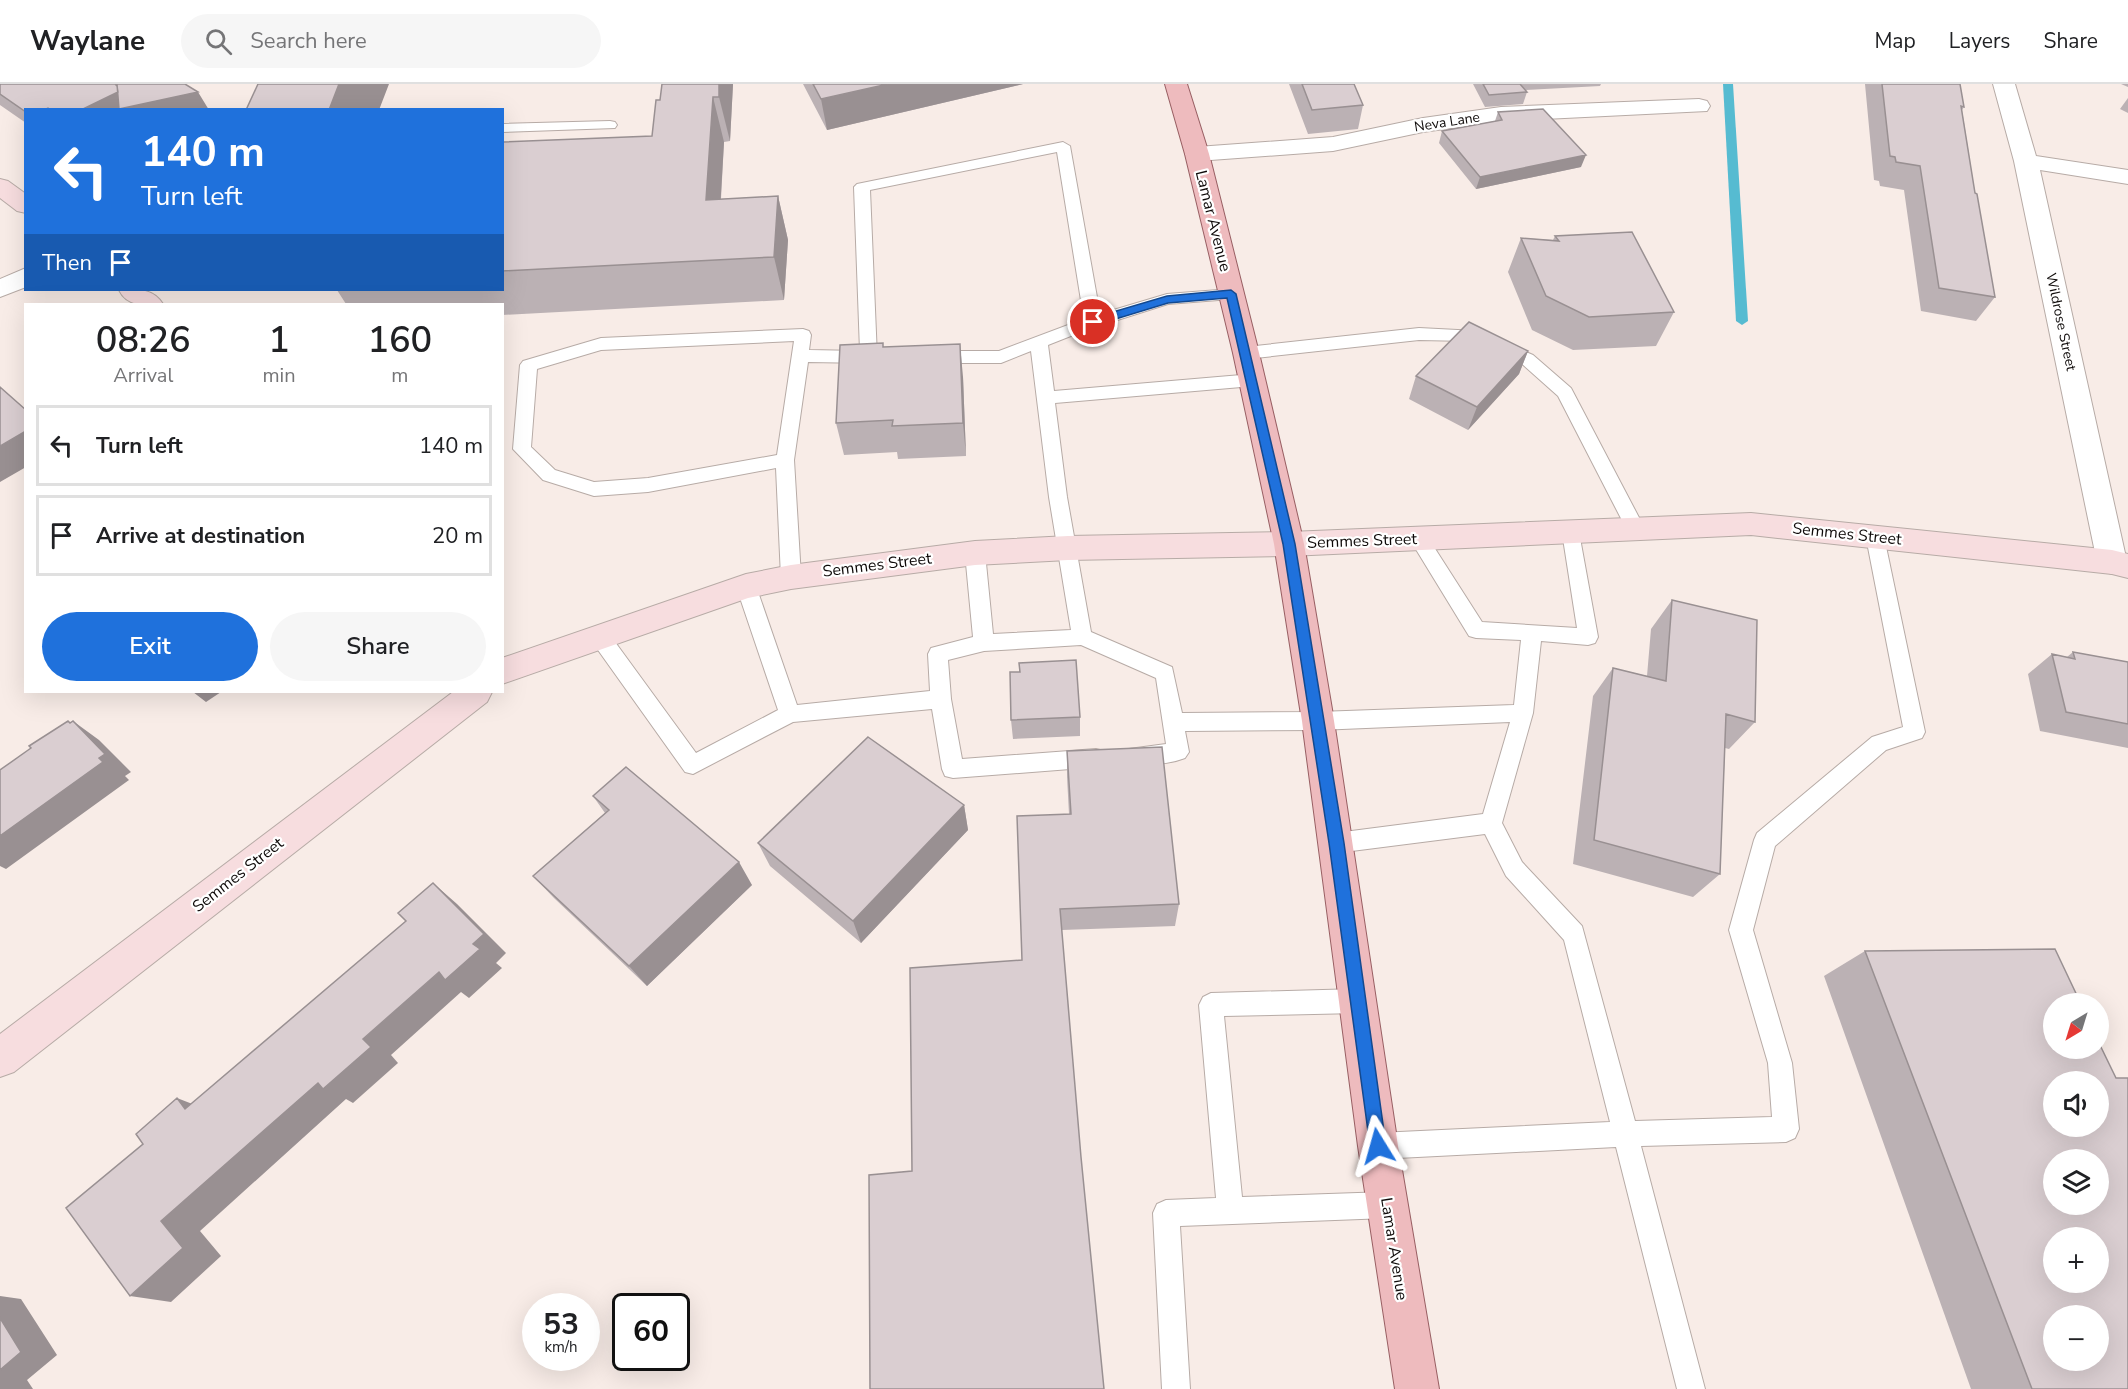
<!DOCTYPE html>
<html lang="en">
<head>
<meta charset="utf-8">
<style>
	:root { --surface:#fff; --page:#f6f6f6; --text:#202124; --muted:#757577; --line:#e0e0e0; --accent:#1f71dc }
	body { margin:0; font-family:"Nunito Sans",sans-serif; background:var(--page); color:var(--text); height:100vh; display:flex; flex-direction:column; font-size:22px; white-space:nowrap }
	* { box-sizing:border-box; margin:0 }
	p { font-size:20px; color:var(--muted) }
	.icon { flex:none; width:33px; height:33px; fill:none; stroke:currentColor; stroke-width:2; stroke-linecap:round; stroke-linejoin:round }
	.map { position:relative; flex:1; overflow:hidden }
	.sheet { position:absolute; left:24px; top:219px; width:480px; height:390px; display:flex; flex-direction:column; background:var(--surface); border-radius:0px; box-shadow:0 6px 24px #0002 }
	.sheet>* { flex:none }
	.guide { position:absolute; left:24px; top:24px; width:480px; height:183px; border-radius:0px; box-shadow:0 6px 24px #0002; background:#1f71dc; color:#fff; overflow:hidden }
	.needle { width:39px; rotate:218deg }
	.fabs { position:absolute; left:2043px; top:909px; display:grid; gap:12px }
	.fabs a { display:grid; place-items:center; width:66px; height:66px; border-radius:50%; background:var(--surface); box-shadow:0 6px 24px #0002; font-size:30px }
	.speed { position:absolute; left:522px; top:1209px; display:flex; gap:12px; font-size:30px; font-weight:700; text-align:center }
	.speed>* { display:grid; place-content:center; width:78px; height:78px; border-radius:50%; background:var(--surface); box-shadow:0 6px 24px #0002; line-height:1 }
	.speed small { font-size:15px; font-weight:400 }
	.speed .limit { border:3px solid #111; border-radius:9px; background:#fff; color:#111 }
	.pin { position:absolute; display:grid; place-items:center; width:51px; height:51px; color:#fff; margin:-26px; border:3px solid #fff; border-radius:50%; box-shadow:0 2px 6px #0007 }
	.me { position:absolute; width:66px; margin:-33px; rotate:352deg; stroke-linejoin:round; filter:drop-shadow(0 0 4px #0008) }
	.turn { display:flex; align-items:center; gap:21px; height:126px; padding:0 18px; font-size:27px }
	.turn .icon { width:78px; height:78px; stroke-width:2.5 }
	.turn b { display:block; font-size:42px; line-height:51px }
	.then { display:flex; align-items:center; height:57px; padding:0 18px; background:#0003; gap:12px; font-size:22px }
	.eta { display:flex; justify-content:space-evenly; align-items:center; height:102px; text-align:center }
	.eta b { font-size:36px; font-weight:600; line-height:42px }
	.button { display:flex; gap:12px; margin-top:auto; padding:12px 18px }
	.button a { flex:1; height:69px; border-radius:36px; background:var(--accent); color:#fff; font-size:24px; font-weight:600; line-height:69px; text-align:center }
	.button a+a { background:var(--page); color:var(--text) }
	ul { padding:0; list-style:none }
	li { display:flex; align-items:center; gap:18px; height:81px; margin:0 12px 9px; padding:0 6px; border:3px solid var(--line); border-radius:0px }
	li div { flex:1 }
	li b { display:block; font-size:22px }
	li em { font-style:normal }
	header { display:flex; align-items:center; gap:36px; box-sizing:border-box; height:84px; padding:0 30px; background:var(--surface); border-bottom:2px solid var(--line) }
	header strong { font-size:28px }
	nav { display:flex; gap:33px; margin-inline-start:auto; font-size:21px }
	.search { width:420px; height:54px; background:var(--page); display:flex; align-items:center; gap:15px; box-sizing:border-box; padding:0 21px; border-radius:33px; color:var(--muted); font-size:22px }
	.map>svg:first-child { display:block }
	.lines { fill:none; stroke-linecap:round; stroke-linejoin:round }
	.stream { fill:#56bbd1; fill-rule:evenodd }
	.lane-casing { stroke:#b7aba6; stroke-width:2 }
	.street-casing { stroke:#b7aba6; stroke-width:2 }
	.secondary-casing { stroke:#b7aba6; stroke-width:2 }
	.primary-casing { stroke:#985f63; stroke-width:2 }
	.lane { fill:#fff; fill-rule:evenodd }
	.street { fill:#fff; fill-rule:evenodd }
	.secondary { fill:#f7dddf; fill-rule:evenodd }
	.primary { fill:#eebbbe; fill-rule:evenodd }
	.wall { fill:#bbb1b4 }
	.shaded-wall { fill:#999092 }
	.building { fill:#daced1; stroke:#999092; stroke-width:1.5; fill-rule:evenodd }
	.route { fill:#1f71dc; stroke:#14498f; stroke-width:1.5 }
	.labels { text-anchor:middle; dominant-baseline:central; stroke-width:4.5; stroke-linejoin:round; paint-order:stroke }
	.far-street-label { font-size:14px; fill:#0e0a09; stroke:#fff }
	.street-label { font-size:16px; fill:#0e0a09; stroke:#fff }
</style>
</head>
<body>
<header>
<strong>Waylane</strong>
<div class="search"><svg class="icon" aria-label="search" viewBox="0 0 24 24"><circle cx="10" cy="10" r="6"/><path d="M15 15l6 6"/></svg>Search here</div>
<nav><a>Map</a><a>Layers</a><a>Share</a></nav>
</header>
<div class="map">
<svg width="2128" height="1305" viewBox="0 0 2128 1305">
	<rect width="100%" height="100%" fill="#f8ece7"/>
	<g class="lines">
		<!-- stream -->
		<path class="stream" d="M 1723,0 L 1733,0 L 1748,237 L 1742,241 L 1736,237 Z"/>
		<defs>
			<path id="lane" d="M 610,37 L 615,38 L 617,41 L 615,44 L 502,48 L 502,40 Z
				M 1063,58 L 1070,62 L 1100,230 L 1167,210 L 1231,205 L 1237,206 L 1239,210 L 1237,214 L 1231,215 L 1168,220 L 1086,246 L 1048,261 L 1054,307 L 1253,290 L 1259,292 L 1262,296 L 1259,300 L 1253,302 L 1055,319 L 1067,413 L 1091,548 L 1172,583 L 1182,629 L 1318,628 L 1514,621 L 1521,556 L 1476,554 L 1469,552 L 1409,454 L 1411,449 L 1418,447 L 1425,449 L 1482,538 L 1577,544 L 1562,448 L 1564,443 L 1571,441 L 1578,443 L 1598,553 L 1595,559 L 1588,561 L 1541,557 L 1533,629 L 1502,739 L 1522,778 L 1582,842 L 1635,1037 L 1772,1033 L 1768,979 L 1729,846 L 1754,756 L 1757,749 L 1872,653 L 1903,643 L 1866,453 L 1868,448 L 1875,446 L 1882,448 L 1884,453 L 1925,648 L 1922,654 L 1886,666 L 1775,762 L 1753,846 L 1792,979 L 1799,1045 L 1795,1054 L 1786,1058 L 1641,1062 L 1705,1305 L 1677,1305 L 1616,1063 L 1378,1075 L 1369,1071 L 1365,1062 L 1369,1053 L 1378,1049 L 1610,1038 L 1564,856 L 1506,792 L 1485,750 L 1336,769 L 1328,766 L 1325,759 L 1328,752 L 1336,749 L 1483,730 L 1510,638 L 1318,646 L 1185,647 L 1189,668 L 1185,674 C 1170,680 1144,683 1129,677 L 1125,671 L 1129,665 L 1166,660 L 1156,594 L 1081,561 L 984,567 L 948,576 L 951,615 L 962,675 L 1096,665 L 1104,667 L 1107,674 L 1104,681 L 1096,683 L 953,694 L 945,692 L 942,685 L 932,625 L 793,638 L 693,690 L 685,688 L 593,559 L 590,553 L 593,547 L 600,545 L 607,547 L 696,669 L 778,626 L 736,502 L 739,497 L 746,494 L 753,497 L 756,502 L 797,621 L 930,607 L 928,570 L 931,564 L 973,553 L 965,469 L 968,464 L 975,462 L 982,464 L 985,469 L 993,550 L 1071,546 L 1049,413 L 1031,267 L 1001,279 L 933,279 L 927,277 L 925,273 L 927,269 L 933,267 L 999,267 L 1084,235 L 1057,68 L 870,106 L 877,273 L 875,277 L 869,279 L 808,278 L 794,376 L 801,493 L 798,498 L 791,501 L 784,498 L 781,493 L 776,384 L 648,408 L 594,412 L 543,396 L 513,365 L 520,281 L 523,277 L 601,254 L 803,245 L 809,247 L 811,251 L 809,266 L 860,267 L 854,103 L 857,100 ZM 794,257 L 777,371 L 648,394 L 594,398 L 555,386 L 531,363 L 537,285 L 601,266 Z
				M 1419,244 L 1477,247 L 1533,271 L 1571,304 L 1645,445 L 1643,450 L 1636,452 L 1629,450 L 1558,312 L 1521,279 L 1469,257 L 1419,256 L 1246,275 L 1240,273 L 1238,269 L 1240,265 L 1246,263 Z
				M 1358,905 L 1366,909 L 1370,917 L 1366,925 L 1358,929 L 1224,932 L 1242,1113 L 1387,1108 L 1396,1112 L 1400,1121 L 1396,1130 L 1387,1134 L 1180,1142 L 1190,1305 L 1162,1305 L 1153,1129 L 1157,1120 L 1166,1116 L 1216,1114 L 1199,921 L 1203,913 L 1211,909 Z"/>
			<path id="street" d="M 1993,0 L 2015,0 L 2036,72 L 2128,86 L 2128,100 L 2040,86 L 2127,478 L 2123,486 L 2112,490 L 2101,486 L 2097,478 L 2014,77 Z
				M 1699,15 L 1707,17 L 1710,22 L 1707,27 L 1501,37 L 1423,48 L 1333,67 L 1197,77 L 1189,75 L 1185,70 L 1189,65 L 1197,63 L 1333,53 L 1423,34 L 1501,23 Z
				M 26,184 L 26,203 L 0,213 L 0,195 Z"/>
			<path id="secondary" d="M 0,95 L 8,97 L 26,110 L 26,129 L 17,127 L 0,114 Z
				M 119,206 C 137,206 152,203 163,220 C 146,222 127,223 119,206 Z
				M 1751,429 L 2112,466 L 2128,470 L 2128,494 L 2112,490 L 1751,451 L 1289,472 L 1068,476 L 975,481 L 791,505 L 748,514 L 502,600 L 502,574 L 746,490 L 791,481 L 975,457 L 1068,452 L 1289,448 Z
				M 453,608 L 492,608 L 487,618 L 14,988 L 0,993 L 0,950 Z"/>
			<path id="primary" d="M 1165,0 L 1187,0 L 1209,70 L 1259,269 L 1304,460 L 1334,637 L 1398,1062 L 1439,1305 L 1395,1305 L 1358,1062 L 1302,637 L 1274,460 L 1233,269 L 1185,70 Z"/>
		</defs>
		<!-- lane casing -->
		<use href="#lane" class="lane-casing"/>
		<!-- street casing -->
		<use href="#street" class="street-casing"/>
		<!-- secondary casing -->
		<use href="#secondary" class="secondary-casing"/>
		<!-- primary casing -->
		<use href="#primary" class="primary-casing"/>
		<!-- lane -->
		<use href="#lane" class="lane"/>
		<!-- street -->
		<use href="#street" class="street"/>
		<!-- secondary -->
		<use href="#secondary" class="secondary"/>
		<!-- primary -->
		<use href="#primary" class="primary"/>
	</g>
	<!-- wall -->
	<path class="wall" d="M 0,0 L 117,2 L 209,26 L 26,26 L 26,39 L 0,21 Z
		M 733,0 L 730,57 L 724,58 L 721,115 L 778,112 L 788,156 L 784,216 L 502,231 L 502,220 L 346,220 L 337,206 L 502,206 L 502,58 L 652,52 L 660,16 Z
		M 803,0 L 1023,0 L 827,46 Z
		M 1289,0 L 1354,0 L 1363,21 L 1358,45 L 1308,50 Z
		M 1473,0 L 1601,0 L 1600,2 L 1526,6 L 1527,8 L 1523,20 L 1485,23 Z
		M 1865,0 L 1960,0 L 1964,23 L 1962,26 L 1975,109 L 1995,213 L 1976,237 L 1921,227 L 1904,106 L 1880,102 L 1879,97 L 1874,96 Z
		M 2121,0 L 2128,0 L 2128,3 Z
		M 2128,14 L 2128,29 L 2120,25 Z
		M 1498,28 L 1581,83 L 1476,105 L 1439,59 L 1442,47 L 1495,37 Z
		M 1555,152 L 1674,228 L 1656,262 L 1573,266 L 1532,246 L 1508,188 L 1521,154 L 1553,156 Z
		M 884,263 L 963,293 L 966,372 L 898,375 L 897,368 L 844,371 L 836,339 Z
		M 1528,267 L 1519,290 L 1468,346 L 1409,315 L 1416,292 Z
		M 1672,516 L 1755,638 L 1729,665 L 1725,664 L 1720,790 L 1693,813 L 1573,780 L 1593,612 L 1613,584 L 1647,592 L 1651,545 Z
		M 2073,568 L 2128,578 L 2128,664 L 2040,647 L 2028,590 L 2052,570 L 2067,573 Z
		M 1019,579 L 1080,633 L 1080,652 L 1013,655 L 1011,636 L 1019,588 Z
		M 1067,667 L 1179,820 L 1175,842 L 1062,846 L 1022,876 L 1069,730 L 1067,693 Z
		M 593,712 L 752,801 L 647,902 L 554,814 L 533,792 L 605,729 Z
		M 964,721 L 968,746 L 861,859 L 770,782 L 758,759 Z
		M 1865,867 L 2116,994 L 2128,1305 L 1971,1305 L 1824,892 Z"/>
	<!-- shaded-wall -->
	<path class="shaded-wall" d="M 339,0 L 389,0 L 379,26 L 329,26 Z
		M 719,0 L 733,0 L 730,57 L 719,13 Z
		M 888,0 L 1023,0 L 827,46 L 821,15 Z
		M 122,6 L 198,8 L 209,26 L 81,26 Z
		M 713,13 L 724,58 L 718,160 L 706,116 Z
		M 1586,71 L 1581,83 L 1476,105 L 1480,93 Z
		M 778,112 L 788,156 L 784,216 L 774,173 Z
		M 960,260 L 963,293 L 966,372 L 963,339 Z
		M 1528,267 L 1519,290 L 1468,346 L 1477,323 Z
		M 26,347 L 26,383 L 0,398 L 0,362 Z
		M 193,608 L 221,608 L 206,618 Z
		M 68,637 L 84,648 L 73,637 L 99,656 L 131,688 L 125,692 L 129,696 L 6,785 L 0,782 L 0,752 L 99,674 Z
		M 964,721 L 968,746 L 861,859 L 853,837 Z
		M 739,778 L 752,801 L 647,902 L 629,882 Z
		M 433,799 L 457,820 L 506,869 L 496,879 L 502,884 L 469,914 L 461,908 L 391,971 L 398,979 L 353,1019 L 346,1015 L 200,1147 L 221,1172 L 171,1218 L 130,1212 L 161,1137 L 363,955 L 439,888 L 473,860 Z
		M 177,1014 L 213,1028 L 185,1025 Z
		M 0,1212 L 21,1215 L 57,1271 L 27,1296 L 33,1305 L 0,1305 Z"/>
	<!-- building -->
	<path class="building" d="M 0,0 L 115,0 L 117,2 L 118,8 L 81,26 L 51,26 L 48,24 L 44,26 L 26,26 L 26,28 L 0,10 Z
		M 117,0 L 185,0 L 198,8 L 119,25 Z
		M 258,0 L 339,0 L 329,26 L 246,26 Z
		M 662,0 L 719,0 L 719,13 L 713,13 L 706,116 L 778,112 L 774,173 L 502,187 L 502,58 L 652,52 L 656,16 L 660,16 Z
		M 813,0 L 888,0 L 821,15 Z
		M 1302,0 L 1354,0 L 1363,21 L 1312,26 Z
		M 1483,0 L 1520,0 L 1527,8 L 1489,11 Z
		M 1882,0 L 1960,0 L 1964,23 L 1961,22 L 1975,109 L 1977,110 L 1995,213 L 1939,204 L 1920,82 L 1896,78 L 1895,73 L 1890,72 Z
		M 1543,25 L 1586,71 L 1480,93 L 1442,47 L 1502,36 L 1498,28 Z
		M 1632,148 L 1674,228 L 1589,233 L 1546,212 L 1521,154 L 1559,157 L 1555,152 Z
		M 1469,238 L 1528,267 L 1477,323 L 1416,292 Z
		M 883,259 L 883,263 L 960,260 L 963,339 L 892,342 L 893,336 L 836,339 L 840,261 Z
		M 0,303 L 26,326 L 26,347 L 0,362 Z
		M 1672,516 L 1757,536 L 1755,638 L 1726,630 L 1720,790 L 1594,756 L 1613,584 L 1666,597 Z
		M 2073,568 L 2128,578 L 2128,640 L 2066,628 L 2052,570 L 2075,575 Z
		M 1076,576 L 1080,633 L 1011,636 L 1010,588 L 1020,588 L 1019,579 Z
		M 68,637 L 70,639 L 73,637 L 105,670 L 99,674 L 103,678 L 0,752 L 0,686 L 31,664 L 29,662 Z
		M 868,653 L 964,721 L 853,837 L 758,759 Z
		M 1162,663 L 1179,820 L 1060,825 L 1081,1073 L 1104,1305 L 870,1305 L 869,1091 L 912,1087 L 910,884 L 1022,876 L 1017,732 L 1071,730 L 1067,667 Z
		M 626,683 L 739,778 L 629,882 L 533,792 L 609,726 L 593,712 Z
		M 433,799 L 484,850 L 473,860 L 480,865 L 445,896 L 439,888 L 363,955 L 371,963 L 323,1005 L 318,999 L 161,1137 L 183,1164 L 130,1212 L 66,1124 L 143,1060 L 136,1050 L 177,1014 L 185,1025 L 406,837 L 398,829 Z
		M 2055,865 L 2081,920 L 2054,920 L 2054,964 L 2098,964 L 2098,957 L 2116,994 L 2128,994 L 2128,1305 L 2032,1305 L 1865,867 ZM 2054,998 L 2098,998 L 2098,1042 L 2054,1042 ZM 2054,1076 L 2098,1076 L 2098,1120 L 2054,1120 ZM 2054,1154 L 2098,1154 L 2098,1198 L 2054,1198 ZM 2054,1232 L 2098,1232 L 2098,1276 L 2054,1276 Z
		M 0,1234 L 21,1268 L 0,1286 Z"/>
	<!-- route -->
	<path class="route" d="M 1231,206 L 1236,210 L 1295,460 L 1344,759 L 1386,1062 L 1384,1068 L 1378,1071 L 1372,1068 L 1370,1062 L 1329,759 L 1283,460 L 1227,214 L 1168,219 L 1093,242 L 1088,238 L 1089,235 L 1167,212 Z"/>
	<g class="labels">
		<!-- far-street labels -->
		<g class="far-street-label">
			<text transform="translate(1447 38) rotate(-9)">Neva Lane</text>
			<text transform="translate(2061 238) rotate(78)">Wildrose Street</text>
		</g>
		<!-- street labels -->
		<g class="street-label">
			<text transform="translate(1213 137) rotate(76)">Lamar Avenue</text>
			<text transform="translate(1847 450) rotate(6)">Semmes Street</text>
			<text transform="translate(1362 457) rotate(-2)">Semmes Street</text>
			<text transform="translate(877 481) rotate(-7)">Semmes Street</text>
			<text transform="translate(238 791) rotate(-38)">Semmes Street</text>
			<text transform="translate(1394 1165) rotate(81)">Lamar Avenue</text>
		</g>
	</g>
</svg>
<div class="fabs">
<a><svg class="needle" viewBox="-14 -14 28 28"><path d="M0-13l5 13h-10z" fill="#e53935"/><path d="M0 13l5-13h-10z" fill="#757577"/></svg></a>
<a><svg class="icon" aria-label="sound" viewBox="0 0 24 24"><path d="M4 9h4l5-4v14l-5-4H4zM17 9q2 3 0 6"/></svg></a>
<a><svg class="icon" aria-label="layers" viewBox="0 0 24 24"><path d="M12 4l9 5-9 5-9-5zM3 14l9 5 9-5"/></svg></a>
<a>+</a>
<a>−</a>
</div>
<div class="speed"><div>53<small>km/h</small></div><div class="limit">60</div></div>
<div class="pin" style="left:1093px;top:238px;background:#d93025"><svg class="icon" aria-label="arrive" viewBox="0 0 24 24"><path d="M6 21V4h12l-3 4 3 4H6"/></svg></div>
<svg class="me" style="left:1378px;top:1062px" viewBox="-20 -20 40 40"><path d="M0-17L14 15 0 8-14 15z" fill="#1f71dc" stroke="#fff" stroke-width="4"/></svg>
<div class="guide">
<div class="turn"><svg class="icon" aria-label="left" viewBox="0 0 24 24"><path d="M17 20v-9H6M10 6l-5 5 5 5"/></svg><div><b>140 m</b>Turn left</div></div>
<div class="then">Then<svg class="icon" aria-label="arrive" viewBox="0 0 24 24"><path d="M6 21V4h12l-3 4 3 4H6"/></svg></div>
</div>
<section class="sheet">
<div class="eta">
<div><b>08:26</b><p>Arrival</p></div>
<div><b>1</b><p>min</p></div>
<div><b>160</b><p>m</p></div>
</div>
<ul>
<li><svg class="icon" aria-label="left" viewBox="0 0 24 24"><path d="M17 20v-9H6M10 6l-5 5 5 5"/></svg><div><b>Turn left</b></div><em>140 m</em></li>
<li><svg class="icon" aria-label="arrive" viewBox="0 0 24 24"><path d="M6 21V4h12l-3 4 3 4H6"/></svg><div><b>Arrive at destination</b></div><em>20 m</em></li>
</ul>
<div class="button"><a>Exit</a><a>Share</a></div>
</section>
</div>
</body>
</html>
